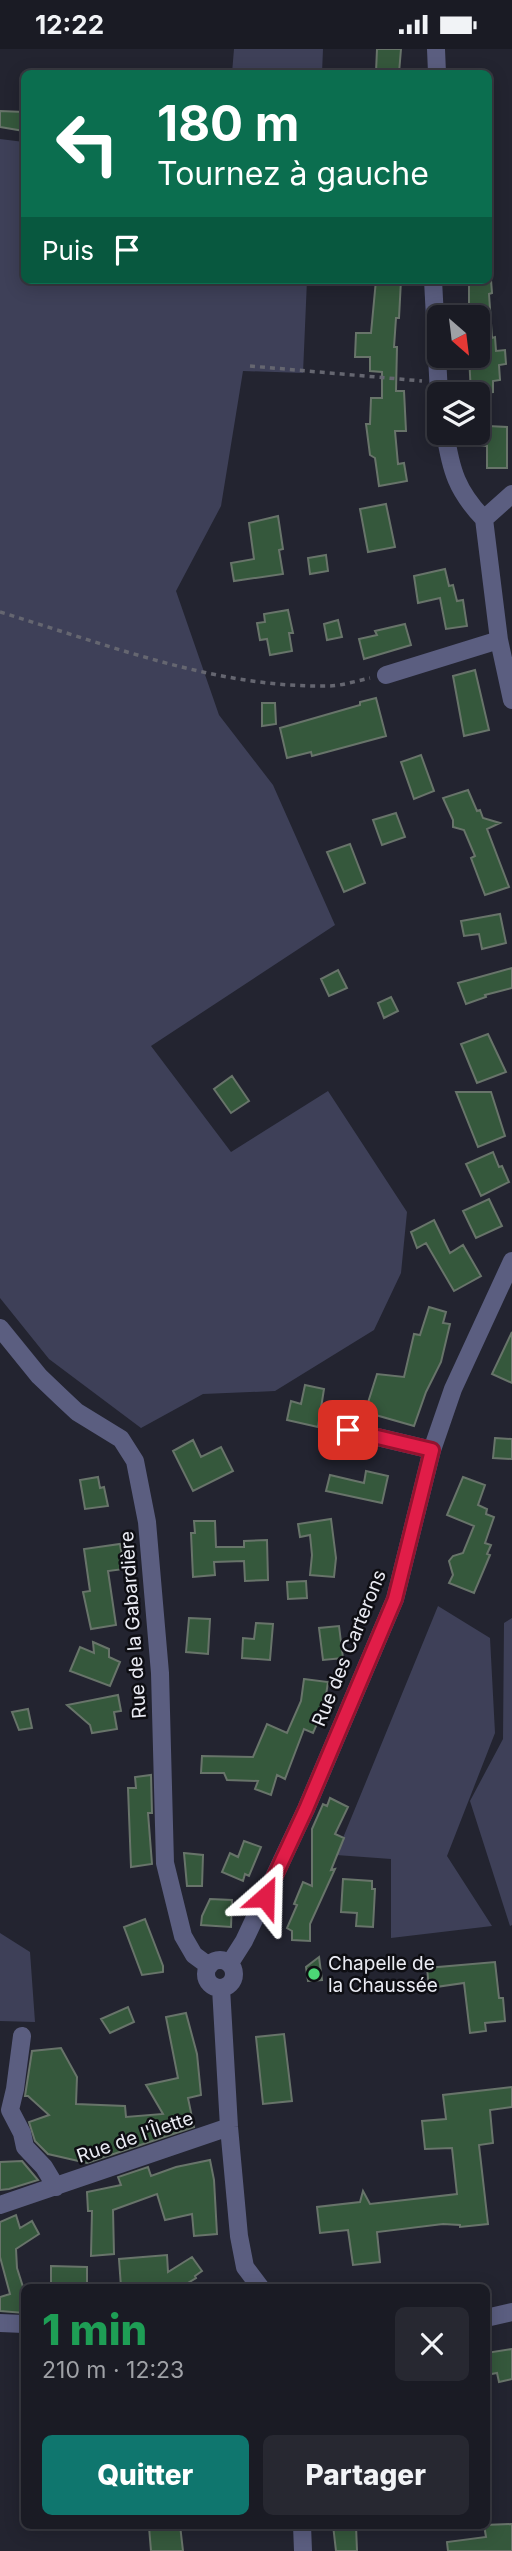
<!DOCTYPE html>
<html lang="fr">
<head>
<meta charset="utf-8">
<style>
	:root { --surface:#1a1b24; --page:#272831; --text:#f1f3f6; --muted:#9fa1a6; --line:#383941; --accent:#0f766e }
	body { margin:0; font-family:Inter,sans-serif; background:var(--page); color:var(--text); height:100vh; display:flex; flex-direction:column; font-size:26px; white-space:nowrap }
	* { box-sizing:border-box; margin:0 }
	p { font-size:23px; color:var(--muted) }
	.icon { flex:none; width:38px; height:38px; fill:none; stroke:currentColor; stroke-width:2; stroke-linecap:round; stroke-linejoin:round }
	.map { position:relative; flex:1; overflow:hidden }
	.panel { position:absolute; left:21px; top:2235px; width:469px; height:245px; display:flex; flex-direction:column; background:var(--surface); border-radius:10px; box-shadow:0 4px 18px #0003,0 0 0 2px var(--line) }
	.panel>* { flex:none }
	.top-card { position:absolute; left:21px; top:21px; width:471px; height:214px; border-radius:10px; box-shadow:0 4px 18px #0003,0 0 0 2px var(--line); background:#0b6e4f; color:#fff; overflow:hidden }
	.needle { width:46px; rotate:152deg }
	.tools { position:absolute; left:427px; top:256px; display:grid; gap:14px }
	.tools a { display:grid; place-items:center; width:63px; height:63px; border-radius:10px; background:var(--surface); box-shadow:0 4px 18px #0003,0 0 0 2px var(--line); font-size:35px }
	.pin { position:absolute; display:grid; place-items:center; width:60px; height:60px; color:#fff; margin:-30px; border-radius:14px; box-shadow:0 4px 10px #0006 }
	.me { position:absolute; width:77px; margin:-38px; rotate:25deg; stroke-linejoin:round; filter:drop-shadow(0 0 5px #0008) }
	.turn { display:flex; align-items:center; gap:24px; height:147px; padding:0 21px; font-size:32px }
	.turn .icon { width:91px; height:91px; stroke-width:2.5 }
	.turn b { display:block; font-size:49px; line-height:60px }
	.then { display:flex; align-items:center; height:66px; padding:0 21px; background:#0003; gap:14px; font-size:26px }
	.round { display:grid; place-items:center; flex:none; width:74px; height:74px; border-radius:10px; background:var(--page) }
	.overview { display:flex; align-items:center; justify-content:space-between; height:119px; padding:0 21px }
	h1 { font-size:42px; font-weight:800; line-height:52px; color:#1e9e55 }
	.cta { display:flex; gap:14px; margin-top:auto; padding:14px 21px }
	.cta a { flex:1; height:80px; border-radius:10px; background:var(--accent); color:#fff; font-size:28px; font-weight:800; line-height:80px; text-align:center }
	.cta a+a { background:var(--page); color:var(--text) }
	.status { display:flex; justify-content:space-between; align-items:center; height:49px; padding:0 35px; background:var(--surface); direction:ltr }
	.status svg { height:19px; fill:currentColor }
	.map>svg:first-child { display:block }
	.green { fill:#3e4058 }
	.building { fill:#35583c; stroke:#68746a; stroke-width:2 }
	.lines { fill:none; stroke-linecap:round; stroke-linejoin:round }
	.path { stroke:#656670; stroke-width:3.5; stroke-dasharray:5 5; stroke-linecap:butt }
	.minor { stroke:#5b5e80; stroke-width:18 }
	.route-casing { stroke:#92132f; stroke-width:18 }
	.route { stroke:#e11d48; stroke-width:12 }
	.poi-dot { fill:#4cd676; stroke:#0e0e13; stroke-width:2.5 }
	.labels { text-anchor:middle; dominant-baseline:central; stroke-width:5; stroke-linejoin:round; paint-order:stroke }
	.street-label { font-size:19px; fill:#eaebf3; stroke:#0e0e13 }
	.poi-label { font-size:19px; fill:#eaebf3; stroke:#0e0e13; text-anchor:start }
</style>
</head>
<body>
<div class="status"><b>12:22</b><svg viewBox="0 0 49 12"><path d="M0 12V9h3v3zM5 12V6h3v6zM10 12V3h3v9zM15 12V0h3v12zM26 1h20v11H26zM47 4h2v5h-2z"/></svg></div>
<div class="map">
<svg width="512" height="2502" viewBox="0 0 512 2502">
	<rect width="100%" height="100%" fill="#232430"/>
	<!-- green -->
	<path class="green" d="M 234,0 L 323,0 L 322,24 L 232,24 Z
		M 0,90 L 24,93 L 24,231 L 307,231 L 303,324 L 243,322 L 221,457 L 176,542 L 219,666 L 273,736 L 335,876 L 151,997 L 231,1103 L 328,1042 L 407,1163 L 401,1224 L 374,1281 L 275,1342 L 203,1345 L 141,1379 L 49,1310 L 0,1249 Z
		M 438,1557 L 490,1589 L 495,1684 L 447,1807 L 492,1877 L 391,1889 L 391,1810 L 336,1806 Z
		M 512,1569 L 512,1876 L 510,1877 L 470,1752 L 503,1690 L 504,1574 Z
		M 0,1884 L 30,1903 L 35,1973 L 0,1972 Z"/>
	<!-- building -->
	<path class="building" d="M 377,0 L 401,0 L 399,24 L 376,23 Z
		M 0,62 L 24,63 L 24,82 L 0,78 Z
		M 376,231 L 401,231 L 399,269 L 396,269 L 394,298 L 397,298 L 396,342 L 404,342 L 406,382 L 395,382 L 398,415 L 404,414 L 407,432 L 379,437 L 375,409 L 370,406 L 366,375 L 370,375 L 371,349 L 382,349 L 382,323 L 370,322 L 370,308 L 355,308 L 356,284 L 371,284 Z
		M 469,231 L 491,231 L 492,244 L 489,245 L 492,289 L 495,288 L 496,302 L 505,301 L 506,315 L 499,316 L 500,331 L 493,332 L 493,343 L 471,345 L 469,306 L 478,306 L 478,268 L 469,268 Z
		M 488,377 L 507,378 L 507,419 L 487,419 L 487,397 L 475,396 L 478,379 Z
		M 386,455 L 395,498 L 368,503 L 360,460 Z
		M 278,467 L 283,500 L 279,501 L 283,525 L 234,532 L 231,514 L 254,510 L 249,474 Z
		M 326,506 L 328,522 L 310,525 L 308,509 Z
		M 445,520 L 449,537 L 453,536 L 457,552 L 463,551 L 467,577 L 446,580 L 440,549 L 418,554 L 414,527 Z
		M 288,561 L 293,584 L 289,584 L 292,602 L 270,606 L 267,590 L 260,591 L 257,574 L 265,573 L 264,565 Z
		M 338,571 L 342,588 L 327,591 L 324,575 Z
		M 405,575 L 411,596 L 364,610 L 359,590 L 377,586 L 375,582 Z
		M 475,621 L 489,681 L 464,687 L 453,627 Z
		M 376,649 L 386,687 L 312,707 L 311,703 L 287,709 L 280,679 L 360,656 L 360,653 Z
		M 262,654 L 275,654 L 276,675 L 262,677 Z
		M 421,706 L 434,742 L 414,750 L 401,713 Z
		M 468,741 L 477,762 L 480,761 L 483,769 L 500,774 L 487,780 L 509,838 L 485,846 L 471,809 L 475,807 L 464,781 L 453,778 L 453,771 L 443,749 Z
		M 396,764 L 405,788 L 382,796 L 373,771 Z
		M 350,795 L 365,834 L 344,843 L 327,803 Z
		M 500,865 L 506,894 L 482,900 L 479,885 L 464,887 L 461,872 Z
		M 512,919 L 512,939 L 485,946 L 486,948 L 466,955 L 458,934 Z
		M 338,921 L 347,939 L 329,947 L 321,930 Z
		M 391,948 L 398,962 L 384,969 L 378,954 Z
		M 488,985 L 506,1023 L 477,1034 L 461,995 Z
		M 232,1027 L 249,1052 L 231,1064 L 214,1040 Z
		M 456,1043 L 491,1043 L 505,1087 L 478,1098 Z
		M 493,1103 L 499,1118 L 502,1117 L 509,1133 L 481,1147 L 466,1115 Z
		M 489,1150 L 502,1177 L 476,1189 L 463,1162 Z
		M 434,1171 L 450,1204 L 463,1196 L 481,1227 L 454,1242 L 426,1194 L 417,1199 L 411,1183 Z
		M 429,1258 L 446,1263 L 443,1274 L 450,1275 L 441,1313 L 426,1343 L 414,1377 L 365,1363 L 377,1325 L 404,1328 L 414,1285 L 420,1286 Z
		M 512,1283 L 512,1334 L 492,1325 Z
		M 305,1336 L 324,1340 L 318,1378 L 287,1371 L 291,1352 L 301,1355 Z
		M 495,1389 L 512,1390 L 512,1410 L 493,1409 Z
		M 193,1391 L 201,1408 L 221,1398 L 233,1422 L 193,1442 L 173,1402 Z
		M 366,1422 L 388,1427 L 382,1454 L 326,1442 L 330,1426 L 364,1434 Z
		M 98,1428 L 100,1439 L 104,1438 L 108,1457 L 85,1460 L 80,1431 Z
		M 463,1428 L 485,1436 L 478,1456 L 487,1460 L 486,1465 L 494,1468 L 485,1494 L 491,1496 L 487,1505 L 490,1506 L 474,1544 L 449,1534 L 453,1526 L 449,1512 L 453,1507 L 463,1504 L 474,1477 L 447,1466 Z
		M 331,1470 L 336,1509 L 334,1528 L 310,1526 L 312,1506 L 310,1486 L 300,1488 L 298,1475 Z
		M 194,1472 L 215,1472 L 216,1498 L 244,1498 L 244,1492 L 267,1491 L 268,1531 L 245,1532 L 244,1512 L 214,1513 L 215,1526 L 193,1528 L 191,1484 L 195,1484 Z
		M 120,1495 L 124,1520 L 108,1522 L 116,1576 L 91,1580 L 83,1543 L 90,1542 L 84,1500 Z
		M 306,1532 L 307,1549 L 288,1550 L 287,1533 Z
		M 189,1569 L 210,1570 L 208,1605 L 186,1603 Z
		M 256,1574 L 273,1575 L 270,1611 L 242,1609 L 243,1589 L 254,1590 Z
		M 339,1577 L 343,1609 L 323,1611 L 319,1579 Z
		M 93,1593 L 109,1600 L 109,1608 L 120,1613 L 110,1637 L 70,1622 L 80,1598 L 94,1604 Z
		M 304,1630 L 328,1633 L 324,1659 L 313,1684 L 304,1680 L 285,1730 L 277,1726 L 271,1746 L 255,1740 L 258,1732 L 227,1731 L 224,1724 L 201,1724 L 202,1707 L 253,1708 L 267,1675 L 287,1684 L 301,1652 Z
		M 118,1646 L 121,1662 L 114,1663 L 117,1680 L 92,1684 L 90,1676 L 67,1656 Z
		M 28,1660 L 32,1679 L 19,1681 L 12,1663 Z
		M 151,1726 L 152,1764 L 148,1764 L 152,1815 L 131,1818 L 128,1739 L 136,1739 L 135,1728 Z
		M 330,1749 L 348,1758 L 335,1785 L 344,1789 L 331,1821 L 335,1820 L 310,1875 L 310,1892 L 292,1891 L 292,1882 L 287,1879 L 297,1856 L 294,1855 L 303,1833 L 312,1837 L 312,1780 L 323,1755 L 327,1757 Z
		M 244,1792 L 261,1798 L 249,1827 L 245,1825 L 243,1832 L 222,1823 L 230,1804 L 238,1808 Z
		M 184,1804 L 203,1806 L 202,1837 L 187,1837 Z
		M 343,1830 L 372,1832 L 372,1840 L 375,1840 L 373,1878 L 356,1877 L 357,1864 L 341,1863 Z
		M 210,1850 L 232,1851 L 231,1878 L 201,1876 L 202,1867 Z
		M 145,1870 L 163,1917 L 163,1923 L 142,1926 L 124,1878 Z
		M 319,1908 L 322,1931 L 308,1932 L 306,1918 Z
		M 495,1913 L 499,1949 L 503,1949 L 505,1972 L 485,1974 L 486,1982 L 470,1984 L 464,1934 L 429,1939 L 427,1919 Z
		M 128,1958 L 134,1973 L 110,1984 L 101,1970 Z
		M 186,1964 L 197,2005 L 201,2046 L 188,2049 L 194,2078 L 87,2114 L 48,2105 L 35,2092 L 29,2073 L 49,2066 L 28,2047 L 25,2047 L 32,2002 L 61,1999 L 77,2028 L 76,2055 L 125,2057 L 126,2068 L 163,2065 L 146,2036 L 178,2029 L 166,1968 Z
		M 284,1985 L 292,2052 L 263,2055 L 256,1988 Z
		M 512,2038 L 512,2058 L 490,2061 L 493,2094 L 479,2096 L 488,2175 L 460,2178 L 460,2176 L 443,2175 L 377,2183 L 380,2213 L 353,2216 L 348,2181 L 320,2184 L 317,2158 L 360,2153 L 363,2142 L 370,2155 L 457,2145 L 452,2099 L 425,2100 L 422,2072 L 446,2070 L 443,2046 Z
		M 210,2111 L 214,2131 L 217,2185 L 194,2187 L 192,2165 L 165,2171 L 157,2145 L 113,2161 L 114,2205 L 91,2207 L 92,2162 L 88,2162 L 87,2143 L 121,2136 L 118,2128 L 148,2118 L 151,2127 L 176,2118 Z
		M 22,2112 L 38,2131 L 9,2140 L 0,2141 L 0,2113 Z
		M 16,2166 L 20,2179 L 32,2172 L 39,2185 L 16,2200 L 17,2219 L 24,2241 L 24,2264 L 0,2262 L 0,2248 L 10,2245 L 0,2208 L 0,2173 Z
		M 167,2206 L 168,2223 L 192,2208 L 202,2222 L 195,2227 L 196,2229 L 181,2238 L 121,2238 L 119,2210 Z
		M 51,2217 L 87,2218 L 87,2238 L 51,2238 Z
		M 512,2300 L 512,2330 L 499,2333 L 497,2324 L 486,2326 L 486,2304 Z
		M 512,2475 L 512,2502 L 448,2502 L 447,2493 L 486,2488 L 484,2476 Z
		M 166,2476 L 180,2476 L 183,2502 L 151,2502 L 149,2478 Z
		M 333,2476 L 356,2476 L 357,2502 L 336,2502 Z"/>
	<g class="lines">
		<!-- path -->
		<path class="path" d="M 250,317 L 422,332
			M 0,563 C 106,595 215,639 328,637 C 341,637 356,632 370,629"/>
		<!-- minor -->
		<path class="minor" d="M 436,0 L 437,24
			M 433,231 L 439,345
			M 445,383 C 451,422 457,442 484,470
			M 512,445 L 484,470 L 499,591 L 512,651
			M 386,626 L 499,591
			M 0,1279 L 39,1327 L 61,1348 L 77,1363 L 121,1390 L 135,1412 L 147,1473 L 160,1624 L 165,1814 L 183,1887 L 194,1906 L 209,1917
			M 348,1381 L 432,1401
			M206 1925a14 14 0 1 1 28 0a14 14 0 1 1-28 0Z
			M 230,1914 L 244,1892 L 306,1760 L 395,1550 L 432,1401 L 453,1340 L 512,1212
			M 221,1939 L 229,2078 L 239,2187 L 245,2218 L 260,2238
			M 22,1987 L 15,2040 L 10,2061 L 22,2084 L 25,2098 L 44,2118 L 56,2138
			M 0,2156 L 229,2078
			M 486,2269 L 512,2263
			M 0,2274 L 24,2275
			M 302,2476 L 303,2502"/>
	</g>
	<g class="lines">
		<defs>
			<path id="route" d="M 265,1848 L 306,1760 L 395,1550 L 432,1401 L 348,1381"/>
		</defs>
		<!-- route casing -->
		<use href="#route" class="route-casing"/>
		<!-- route -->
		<use href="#route" class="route"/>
	</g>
	<!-- markers -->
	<circle class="poi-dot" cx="314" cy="1925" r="7"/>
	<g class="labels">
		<!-- street labels -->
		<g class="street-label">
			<text transform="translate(133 1576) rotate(-94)">Rue de la Gabardière</text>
			<text transform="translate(349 1599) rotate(-68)">Rue des Carterons</text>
			<text transform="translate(135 2088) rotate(-19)">Rue de l'Îlette</text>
		</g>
		<!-- poi labels -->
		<g class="poi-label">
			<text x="328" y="1914">Chapelle de<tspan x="328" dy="22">la Chaussée</tspan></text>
		</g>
	</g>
</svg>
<div class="tools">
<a><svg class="needle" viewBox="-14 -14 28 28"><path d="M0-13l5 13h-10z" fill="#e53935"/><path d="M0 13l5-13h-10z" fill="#9fa1a6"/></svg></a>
<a><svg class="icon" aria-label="layers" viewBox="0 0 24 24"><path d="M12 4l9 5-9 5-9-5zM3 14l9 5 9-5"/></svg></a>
</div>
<div class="pin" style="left:348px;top:1381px;background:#d93025"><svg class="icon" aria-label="arrive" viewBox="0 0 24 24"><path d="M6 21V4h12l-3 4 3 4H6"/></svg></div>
<svg class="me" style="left:265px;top:1848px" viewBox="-20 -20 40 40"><path d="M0-17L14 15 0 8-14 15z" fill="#e11d48" stroke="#fff" stroke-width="4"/></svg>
<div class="top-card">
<div class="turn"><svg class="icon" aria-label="left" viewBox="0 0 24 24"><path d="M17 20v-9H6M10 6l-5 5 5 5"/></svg><div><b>180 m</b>Tournez à gauche</div></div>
<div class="then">Puis<svg class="icon" aria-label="arrive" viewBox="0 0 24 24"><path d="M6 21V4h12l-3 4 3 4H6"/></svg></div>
</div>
<section class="panel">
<div class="overview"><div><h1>1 min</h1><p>210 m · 12:23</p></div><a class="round"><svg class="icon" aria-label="close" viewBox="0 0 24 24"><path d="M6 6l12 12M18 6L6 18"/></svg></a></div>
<div class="cta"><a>Quitter</a><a>Partager</a></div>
</section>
</div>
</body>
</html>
